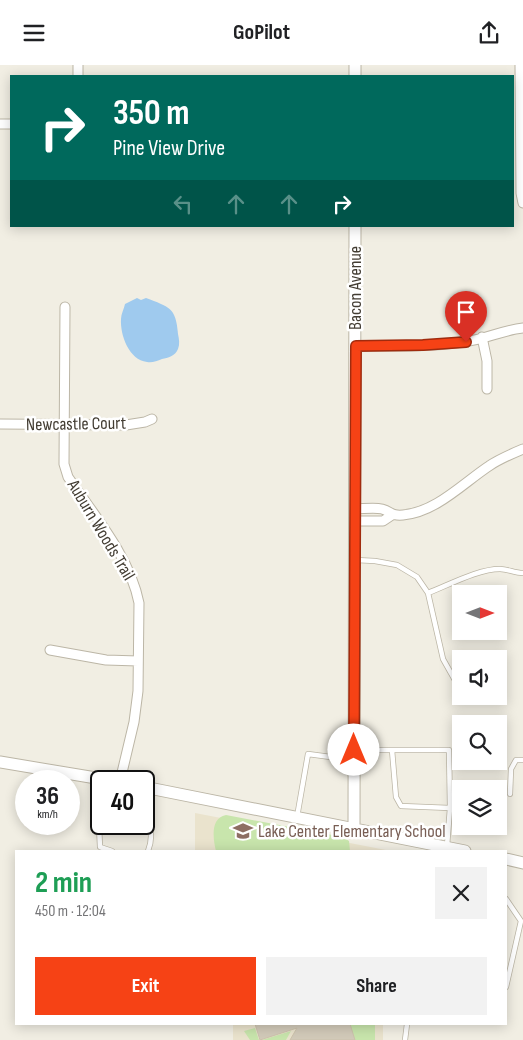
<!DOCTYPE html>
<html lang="en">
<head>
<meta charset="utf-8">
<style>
	:root { --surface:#fff; --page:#f2f2f2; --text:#202124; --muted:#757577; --accent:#f64215 }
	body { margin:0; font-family:"Sofia Sans Condensed",sans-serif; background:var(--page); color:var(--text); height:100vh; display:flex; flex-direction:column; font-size:19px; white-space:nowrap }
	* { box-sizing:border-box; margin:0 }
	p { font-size:16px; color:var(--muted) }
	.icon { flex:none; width:28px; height:28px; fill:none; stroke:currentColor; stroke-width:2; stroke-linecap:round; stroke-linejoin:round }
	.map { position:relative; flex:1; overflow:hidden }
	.side { position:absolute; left:15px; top:785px; width:492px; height:175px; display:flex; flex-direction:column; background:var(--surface); border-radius:0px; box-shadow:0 2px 12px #0003 }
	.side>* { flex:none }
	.guide { position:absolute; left:10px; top:10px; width:504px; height:152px; border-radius:0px; box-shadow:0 2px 12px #0003; background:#00695c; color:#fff; overflow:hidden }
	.needle { width:32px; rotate:90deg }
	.controls { position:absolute; left:452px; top:520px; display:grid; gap:10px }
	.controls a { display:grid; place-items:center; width:55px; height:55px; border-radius:0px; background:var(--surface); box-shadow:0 2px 12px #0003; font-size:25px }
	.speed { position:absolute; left:15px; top:705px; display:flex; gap:10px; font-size:25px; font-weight:700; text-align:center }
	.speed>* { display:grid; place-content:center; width:65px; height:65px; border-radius:50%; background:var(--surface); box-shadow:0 2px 12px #0003; line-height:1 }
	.speed small { font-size:12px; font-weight:400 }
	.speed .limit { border:2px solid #111; border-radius:8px; background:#fff; color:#111 }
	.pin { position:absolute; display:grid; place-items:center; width:42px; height:42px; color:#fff; margin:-51px -21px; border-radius:50% 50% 50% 0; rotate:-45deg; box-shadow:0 0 5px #0007 }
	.pin .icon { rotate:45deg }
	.me { position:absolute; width:55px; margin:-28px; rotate:0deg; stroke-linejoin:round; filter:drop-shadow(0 0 4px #0008) }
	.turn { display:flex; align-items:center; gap:18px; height:105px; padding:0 20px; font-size:22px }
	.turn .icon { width:65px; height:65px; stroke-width:2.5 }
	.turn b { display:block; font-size:35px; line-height:42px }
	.lanes { display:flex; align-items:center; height:48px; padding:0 20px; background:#0003; justify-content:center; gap:25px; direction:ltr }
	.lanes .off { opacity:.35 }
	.round { display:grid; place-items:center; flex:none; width:52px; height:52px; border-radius:0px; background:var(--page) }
	.head { display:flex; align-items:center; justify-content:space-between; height:85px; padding:0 20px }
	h1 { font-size:30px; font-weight:700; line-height:38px; color:#1e9e55 }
	.button { display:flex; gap:10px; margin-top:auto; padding:10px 20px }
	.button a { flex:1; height:58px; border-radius:0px; background:var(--accent); color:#fff; font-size:20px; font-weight:700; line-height:58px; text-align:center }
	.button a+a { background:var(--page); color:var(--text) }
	header { display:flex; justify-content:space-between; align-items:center; height:65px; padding:0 20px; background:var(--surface); font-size:22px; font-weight:700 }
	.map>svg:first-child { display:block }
	.education { fill:#eae3cd }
	.green { fill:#c8e5ac }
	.water { fill:#9fcaee }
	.building { fill:#d2cab9; stroke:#cdc2ac }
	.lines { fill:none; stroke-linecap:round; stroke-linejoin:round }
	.service-casing { stroke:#bcb6a6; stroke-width:6 }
	.minor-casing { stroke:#bcb6a6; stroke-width:11 }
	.tertiary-casing { stroke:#bcb6a6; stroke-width:13 }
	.service { stroke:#fff; stroke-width:4.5 }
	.minor { stroke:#fff; stroke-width:9 }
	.tertiary { stroke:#fff; stroke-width:11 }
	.route-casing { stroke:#a02b0e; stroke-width:12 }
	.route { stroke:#f64215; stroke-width:9 }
	.labels { text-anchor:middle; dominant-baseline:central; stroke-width:5; stroke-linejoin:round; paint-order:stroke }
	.street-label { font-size:18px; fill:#433d33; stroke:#fff }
	.education-label { font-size:18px; fill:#785e54; stroke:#fff; text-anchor:start }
</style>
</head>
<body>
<header><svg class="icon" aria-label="menu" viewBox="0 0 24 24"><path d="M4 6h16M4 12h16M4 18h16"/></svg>GoPilot<svg class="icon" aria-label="share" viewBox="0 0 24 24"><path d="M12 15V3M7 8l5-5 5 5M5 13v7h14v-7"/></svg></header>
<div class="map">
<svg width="523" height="975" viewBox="0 0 523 975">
	<rect width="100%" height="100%" fill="#f1eee3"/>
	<!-- education -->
	<path class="education" d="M 195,748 L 386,785 L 386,786 L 195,786 Z
		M 233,959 L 383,959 L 383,975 L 233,975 Z"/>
	<!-- green -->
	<path class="green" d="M 226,750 L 343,772 L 349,776 L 350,786 L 216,786 C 213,774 210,753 226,750 Z
		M 348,959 L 375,959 L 375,975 L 354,975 Z
		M 255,963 L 259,975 L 250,975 L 244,966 Z
		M 291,966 L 286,975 L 262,975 Z"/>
	<!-- water -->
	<path class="water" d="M 137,233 L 141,235 L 146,233 C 169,242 176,242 178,269 C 179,274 180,279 178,284 C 175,291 168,293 162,294 C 157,296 152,298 147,297 C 129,295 120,270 121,254 C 121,249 124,244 125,239 Z"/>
	<!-- building -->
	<path class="building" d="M 255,959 L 350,959 L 355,975 L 290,975 L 297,963 L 260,975 Z"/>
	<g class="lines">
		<defs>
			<path id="service" d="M 356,495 L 375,496 L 397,500 L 417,512 L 428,528 L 443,594 L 461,626
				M 428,528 C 449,520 478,504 500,504 C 507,504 515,508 523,508
				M 464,631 L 466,635
				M 356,685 L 449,685 L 450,743 L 447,781
				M 392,685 L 396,732 L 401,741 L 450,743
				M 510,729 L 511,704 L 516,695 L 523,695
				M 297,752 L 308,689 L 353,695
				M 144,755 L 147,755 C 152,765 152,776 148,786
				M 101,756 L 99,761 L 100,782 L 112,786
				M 506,834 L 521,856 L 506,922
				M 405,975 L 407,959"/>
			<path id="minor" d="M 78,0 L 78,11
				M 520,0 L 521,128 L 523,138
				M 0,59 L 11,59
				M 65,242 L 64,399 L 68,412 C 94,450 130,492 139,538 L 138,626 L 134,657 L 120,716
				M 482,272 L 487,296 L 487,324
				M 356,281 C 392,281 428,282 463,277 C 484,275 502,265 523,263
				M 0,359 L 126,360 L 145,357 L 152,354
				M 355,444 C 363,444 374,442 382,444 C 392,447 391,451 403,450 C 436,447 462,419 489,401 C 499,394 511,389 523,384
				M 355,456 L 383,456 L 392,450
				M 50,585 L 106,595 L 138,596"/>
			<path id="tertiary" d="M 355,0 L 355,11
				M 0,697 L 114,716
				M 144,722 L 465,786
				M 354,765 L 355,161
				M 506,794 L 523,798"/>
		</defs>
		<!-- service casing -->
		<use href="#service" class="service-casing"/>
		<!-- minor casing -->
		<use href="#minor" class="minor-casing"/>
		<!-- tertiary casing -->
		<use href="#tertiary" class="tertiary-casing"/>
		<!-- service -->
		<use href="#service" class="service"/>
		<!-- minor -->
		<use href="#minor" class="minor"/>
		<!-- tertiary -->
		<use href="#tertiary" class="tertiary"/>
	</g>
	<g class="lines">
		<defs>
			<path id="route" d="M 354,685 L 356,281 L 423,280 L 466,277"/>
		</defs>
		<!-- route casing -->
		<use href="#route" class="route-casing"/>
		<!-- route -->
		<use href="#route" class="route"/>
	</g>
	<!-- icons -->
	<defs>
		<symbol id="school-bare" viewBox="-9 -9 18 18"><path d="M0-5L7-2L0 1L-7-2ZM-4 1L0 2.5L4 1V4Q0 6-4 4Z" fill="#8d6e63" stroke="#fff" stroke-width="2.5" paint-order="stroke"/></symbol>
	</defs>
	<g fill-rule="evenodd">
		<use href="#school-bare" x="229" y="752" width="28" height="28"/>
	</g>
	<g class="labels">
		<!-- street labels -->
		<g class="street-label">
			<text transform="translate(355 223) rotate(-90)">Bacon Avenue</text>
			<text transform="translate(76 359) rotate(-1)">Newcastle Court</text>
			<text transform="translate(101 465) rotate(59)">Auburn Woods Trail</text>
		</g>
		<!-- education labels -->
		<g class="education-label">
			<text x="258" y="766">Lake Center Elementary School</text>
		</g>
	</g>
</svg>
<div class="controls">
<a><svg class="needle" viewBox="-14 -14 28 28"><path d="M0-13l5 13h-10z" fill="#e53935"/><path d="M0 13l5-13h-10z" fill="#757577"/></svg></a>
<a><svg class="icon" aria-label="sound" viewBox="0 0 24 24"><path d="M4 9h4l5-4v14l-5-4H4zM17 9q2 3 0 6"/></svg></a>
<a><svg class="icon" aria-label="search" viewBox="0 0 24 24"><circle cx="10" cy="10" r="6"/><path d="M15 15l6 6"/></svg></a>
<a><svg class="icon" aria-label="layers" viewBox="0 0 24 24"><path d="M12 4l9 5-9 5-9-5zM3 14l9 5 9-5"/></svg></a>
</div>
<div class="speed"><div>36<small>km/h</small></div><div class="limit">40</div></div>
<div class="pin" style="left:466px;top:277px;background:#d93025"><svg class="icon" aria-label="arrive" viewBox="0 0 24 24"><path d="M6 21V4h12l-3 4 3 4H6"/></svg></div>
<svg class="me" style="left:354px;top:685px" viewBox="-20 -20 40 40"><circle r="19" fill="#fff"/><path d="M0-13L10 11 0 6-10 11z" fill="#f64215"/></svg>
<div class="guide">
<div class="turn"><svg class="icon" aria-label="right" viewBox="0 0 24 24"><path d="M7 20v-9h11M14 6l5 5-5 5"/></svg><div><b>350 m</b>Pine View Drive</div></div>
<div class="lanes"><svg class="icon off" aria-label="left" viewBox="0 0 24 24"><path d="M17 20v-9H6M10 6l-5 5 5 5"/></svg><svg class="icon off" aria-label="ahead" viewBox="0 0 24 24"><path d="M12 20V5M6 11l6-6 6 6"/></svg><svg class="icon off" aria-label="ahead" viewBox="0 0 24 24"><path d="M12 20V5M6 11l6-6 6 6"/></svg><svg class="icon" aria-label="right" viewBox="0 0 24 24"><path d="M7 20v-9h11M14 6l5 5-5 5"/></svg></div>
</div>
<section class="side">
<div class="head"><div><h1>2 min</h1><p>450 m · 12:04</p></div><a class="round"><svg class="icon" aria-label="close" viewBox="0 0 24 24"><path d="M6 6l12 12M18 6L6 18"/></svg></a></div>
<div class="button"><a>Exit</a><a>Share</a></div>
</section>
</div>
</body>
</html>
